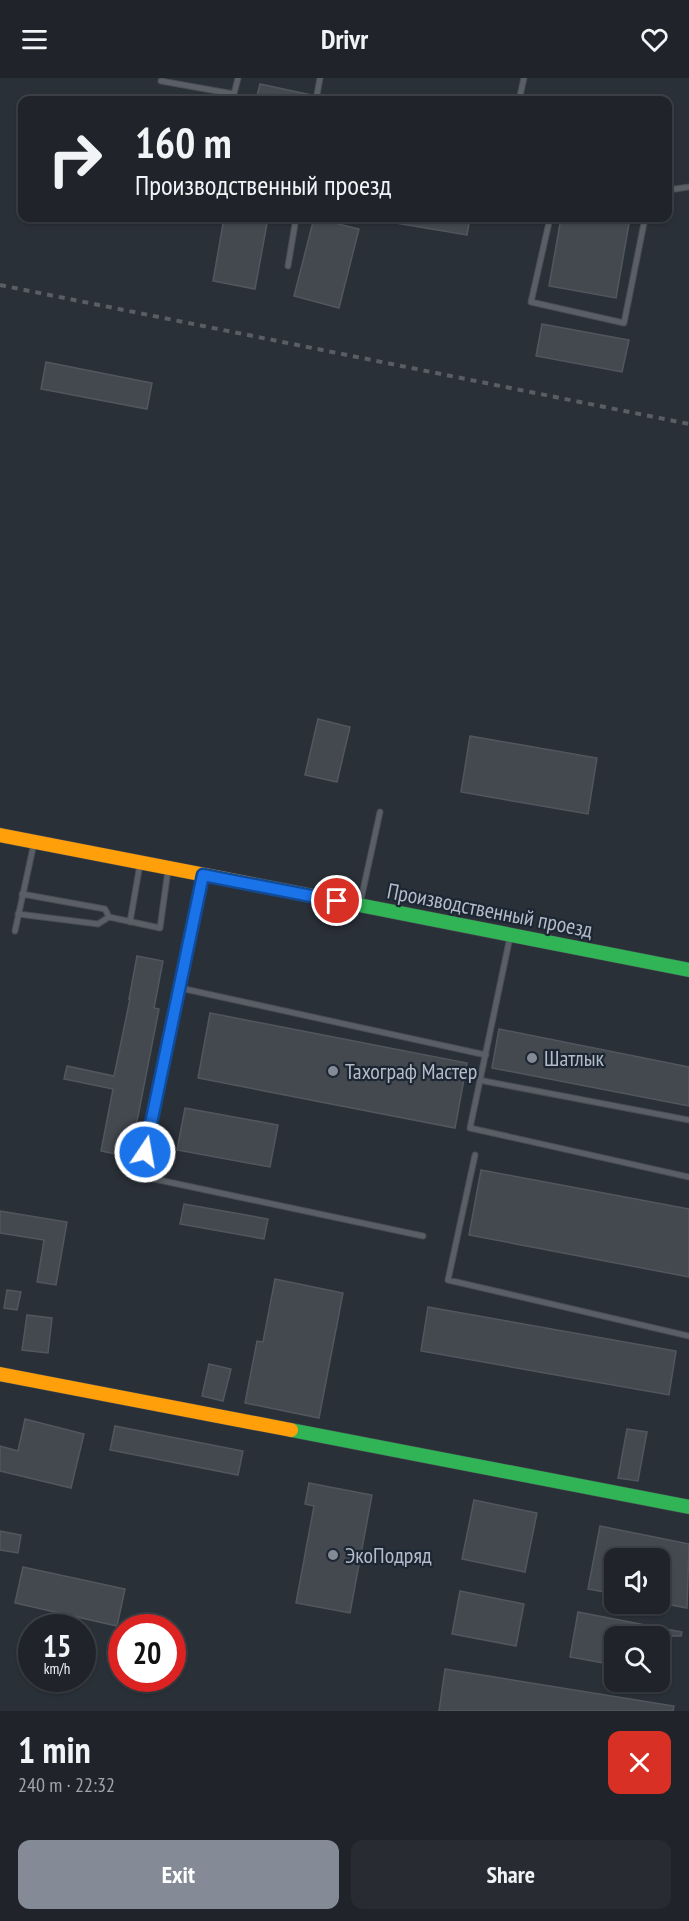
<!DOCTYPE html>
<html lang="en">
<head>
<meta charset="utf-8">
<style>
	:root { --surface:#20242a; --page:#282c32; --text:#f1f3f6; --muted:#a2a4a8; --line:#3d4147; --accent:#848b96 }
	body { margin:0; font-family:"PT Sans Narrow",sans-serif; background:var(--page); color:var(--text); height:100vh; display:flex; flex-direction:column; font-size:22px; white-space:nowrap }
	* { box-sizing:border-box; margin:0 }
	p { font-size:20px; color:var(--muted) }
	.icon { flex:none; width:33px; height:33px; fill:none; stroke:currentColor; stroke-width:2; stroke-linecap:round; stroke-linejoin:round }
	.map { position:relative; height:1633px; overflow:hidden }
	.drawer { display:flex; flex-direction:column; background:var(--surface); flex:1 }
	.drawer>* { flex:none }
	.guide { position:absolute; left:18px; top:18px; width:654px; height:126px; border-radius:12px; box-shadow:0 2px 4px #0004,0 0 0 2px var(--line); background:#20242a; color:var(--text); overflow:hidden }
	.buttons { position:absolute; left:604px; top:1470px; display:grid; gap:12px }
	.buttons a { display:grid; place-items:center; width:66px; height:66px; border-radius:12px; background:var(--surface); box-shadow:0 2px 4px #0004,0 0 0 2px var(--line); font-size:30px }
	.speed { position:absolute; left:18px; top:1536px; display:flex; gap:12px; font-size:30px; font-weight:700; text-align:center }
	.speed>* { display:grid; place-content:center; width:78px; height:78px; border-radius:50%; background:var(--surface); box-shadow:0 2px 4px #0004,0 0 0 2px var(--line); line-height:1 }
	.speed small { font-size:15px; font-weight:400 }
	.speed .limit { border:9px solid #d22; background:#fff; color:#111 }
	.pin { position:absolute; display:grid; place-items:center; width:51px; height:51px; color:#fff; margin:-26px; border:3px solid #fff; border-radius:50%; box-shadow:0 2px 6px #0007 }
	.me { position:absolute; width:66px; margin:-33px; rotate:12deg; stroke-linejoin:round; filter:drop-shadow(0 0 4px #0008) }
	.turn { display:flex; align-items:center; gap:21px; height:126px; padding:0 18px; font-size:27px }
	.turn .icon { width:78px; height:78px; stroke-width:2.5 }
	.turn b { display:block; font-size:42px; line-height:51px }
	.round { display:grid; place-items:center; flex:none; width:63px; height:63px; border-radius:12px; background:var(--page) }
	.summary { display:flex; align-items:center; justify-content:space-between; height:102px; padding:0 18px }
	h1 { font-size:36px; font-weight:700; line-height:45px }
	.primary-button { display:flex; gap:12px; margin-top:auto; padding:12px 18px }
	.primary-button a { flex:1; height:69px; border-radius:12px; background:var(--accent); color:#fff; font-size:24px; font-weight:700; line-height:69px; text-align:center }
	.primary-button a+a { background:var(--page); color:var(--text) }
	header { display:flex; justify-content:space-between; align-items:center; height:78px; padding:0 18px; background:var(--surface); font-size:27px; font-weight:700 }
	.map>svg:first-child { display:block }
	.building { fill:#444950; stroke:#52575f; stroke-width:1.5 }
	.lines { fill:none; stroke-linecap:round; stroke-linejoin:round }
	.lane-casing { stroke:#484c53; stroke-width:7 }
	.fast-casing { stroke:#484c53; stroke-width:15 }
	.slow-casing { stroke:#484c53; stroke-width:15 }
	.lane { stroke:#5a5e66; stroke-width:5 }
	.fast { stroke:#30b455; stroke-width:14 }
	.slow { stroke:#ff9f0a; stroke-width:14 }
	.rail { stroke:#595d64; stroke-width:4; stroke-dasharray:6 6; stroke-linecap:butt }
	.route-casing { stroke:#114b97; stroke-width:15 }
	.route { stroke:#1a73e8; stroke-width:10 }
	.poi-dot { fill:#848b96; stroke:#1d2633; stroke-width:2 }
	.labels { text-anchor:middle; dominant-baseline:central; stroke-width:4.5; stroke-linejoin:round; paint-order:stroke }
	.street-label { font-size:22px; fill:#b4bcc9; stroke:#1d2633 }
	.poi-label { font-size:22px; fill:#b4bcc9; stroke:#1d2633; text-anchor:start }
</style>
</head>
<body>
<header><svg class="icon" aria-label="menu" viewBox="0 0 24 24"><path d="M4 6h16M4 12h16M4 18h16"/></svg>Drivr<svg class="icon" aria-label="heart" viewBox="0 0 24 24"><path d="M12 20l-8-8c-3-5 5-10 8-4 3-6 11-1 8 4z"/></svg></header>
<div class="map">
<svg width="689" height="1633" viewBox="0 0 689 1633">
	<rect width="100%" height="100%" fill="#2a3038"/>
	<!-- building -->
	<path class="building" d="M 260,6 L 312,17 L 311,22 L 256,22 Z
		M 224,140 L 268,140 L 255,211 L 213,203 Z
		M 314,140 L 359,151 L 339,230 L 294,218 Z
		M 396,140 L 470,140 L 467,157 L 395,145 Z
		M 561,140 L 630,140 L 616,220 L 549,208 Z
		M 542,246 L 629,262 L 622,294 L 536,278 Z
		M 46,284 L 152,305 L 147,331 L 41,311 Z
		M 318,641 L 350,649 L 337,704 L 305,697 Z
		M 470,658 L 597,680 L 588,736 L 461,714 Z
		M 137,878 L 163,883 L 154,930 L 159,931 L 130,1079 L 101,1073 L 113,1011 L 64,1001 L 67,988 L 114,998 L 130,921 L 129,921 Z
		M 210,935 L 467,985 L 455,1050 L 198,1000 Z
		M 499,951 L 689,989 L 689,1028 L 492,990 Z
		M 185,1030 L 278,1047 L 270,1089 L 177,1072 Z
		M 481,1092 L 689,1131 L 689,1199 L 469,1157 Z
		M 184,1126 L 268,1141 L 264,1161 L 180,1146 Z
		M 0,1133 L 67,1144 L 56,1207 L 37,1204 L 44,1162 L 0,1155 Z
		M 275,1201 L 343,1215 L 319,1340 L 245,1325 L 257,1263 L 263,1264 Z
		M 7,1212 L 21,1214 L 17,1232 L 4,1230 Z
		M 428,1229 L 676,1273 L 669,1317 L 421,1273 Z
		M 27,1237 L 52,1240 L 48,1275 L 22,1272 Z
		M 209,1286 L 231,1291 L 223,1323 L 202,1318 Z
		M 25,1341 L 84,1356 L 71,1410 L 0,1393 L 0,1368 L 18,1373 Z
		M 115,1348 L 243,1373 L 238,1397 L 110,1372 Z
		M 627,1351 L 647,1354 L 638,1403 L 618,1400 Z
		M 309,1405 L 372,1417 L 350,1535 L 296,1525 L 314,1428 L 305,1426 Z
		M 474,1422 L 537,1435 L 525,1494 L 462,1481 Z
		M 600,1448 L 689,1466 L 687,1530 L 660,1525 L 660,1480 L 615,1480 L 615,1516 L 588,1511 Z
		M 0,1453 L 21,1457 L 18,1475 L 0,1472 Z
		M 23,1489 L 125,1511 L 117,1548 L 15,1525 Z
		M 460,1513 L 524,1526 L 516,1568 L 452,1556 Z
		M 578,1534 L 682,1554 L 681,1558 L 671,1558 L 665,1590 L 660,1589 L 660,1558 L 615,1558 L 615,1587 L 570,1579 Z
		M 445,1591 L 674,1628 L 673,1633 L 439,1633 Z"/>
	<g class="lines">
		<defs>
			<path id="lane" d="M 161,3 L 234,16 L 238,0
				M 316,22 L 320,0
				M 519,22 L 524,0
				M 668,112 L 689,109
				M 550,140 L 531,224 L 624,245 L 645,140
				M 288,188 L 296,140
				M 203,799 L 140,1098 L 423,1158
				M 22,816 L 105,831 L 109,839
				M 360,826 L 380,734
				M 18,836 L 98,846 L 109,839 L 160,850 L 168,792
				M 130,844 L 140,786
				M 15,853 L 34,765
				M 510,859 L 470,1050 L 689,1099
				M 180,910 L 486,977
				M 484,1003 L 689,1042
				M 475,1077 L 448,1202 L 689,1258"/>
			<path id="fast" d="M 354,826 L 689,892
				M 291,1352 L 689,1429"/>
			<path id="slow" d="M 0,757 L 354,826
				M 0,1296 L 291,1352"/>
		</defs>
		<!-- lane casing -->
		<use href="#lane" class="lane-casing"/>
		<!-- fast casing -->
		<use href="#fast" class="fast-casing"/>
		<!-- slow casing -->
		<use href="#slow" class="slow-casing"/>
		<!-- lane -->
		<use href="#lane" class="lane"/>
		<!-- fast -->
		<use href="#fast" class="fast"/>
		<!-- slow -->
		<use href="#slow" class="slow"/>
		<!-- rail -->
		<path class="rail" d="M 0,207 L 689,346"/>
	</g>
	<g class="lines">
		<defs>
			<path id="route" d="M 145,1074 L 203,797 L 337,823"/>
		</defs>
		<!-- route casing -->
		<use href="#route" class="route-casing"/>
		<!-- route -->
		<use href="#route" class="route"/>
	</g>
	<!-- markers -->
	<g class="poi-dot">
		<circle cx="532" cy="980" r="6"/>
		<circle cx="333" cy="993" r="6"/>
		<circle cx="333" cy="1477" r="6"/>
	</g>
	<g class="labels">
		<!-- street labels -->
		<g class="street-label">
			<text transform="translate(490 832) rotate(11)">Производственный проезд</text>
		</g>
		<!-- poi labels -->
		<g class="poi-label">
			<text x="544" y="980">Шатлык</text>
			<text x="345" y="993">Тахограф Мастер</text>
			<text x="345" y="1477">ЭкоПодряд</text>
		</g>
	</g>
</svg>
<div class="buttons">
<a><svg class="icon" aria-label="sound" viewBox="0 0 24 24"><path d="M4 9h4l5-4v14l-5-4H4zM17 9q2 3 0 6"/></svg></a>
<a><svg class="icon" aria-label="search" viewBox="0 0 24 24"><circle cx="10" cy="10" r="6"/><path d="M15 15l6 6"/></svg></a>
</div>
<div class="speed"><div>15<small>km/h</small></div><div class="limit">20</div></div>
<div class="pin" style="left:337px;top:823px;background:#d93025"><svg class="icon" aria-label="arrive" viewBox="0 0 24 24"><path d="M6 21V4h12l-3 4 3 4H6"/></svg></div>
<svg class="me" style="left:145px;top:1074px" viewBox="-20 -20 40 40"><circle r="17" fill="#1a73e8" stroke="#fff" stroke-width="3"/><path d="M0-11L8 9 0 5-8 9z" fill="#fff"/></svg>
<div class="guide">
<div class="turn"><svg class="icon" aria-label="right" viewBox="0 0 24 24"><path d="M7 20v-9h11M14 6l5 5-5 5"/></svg><div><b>160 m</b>Производственный проезд</div></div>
</div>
</div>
<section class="drawer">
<div class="summary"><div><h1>1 min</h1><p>240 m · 22:32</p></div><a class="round" style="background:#d93025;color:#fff"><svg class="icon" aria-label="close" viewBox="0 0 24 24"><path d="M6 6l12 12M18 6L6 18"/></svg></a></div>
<div class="primary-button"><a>Exit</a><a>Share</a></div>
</section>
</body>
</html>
